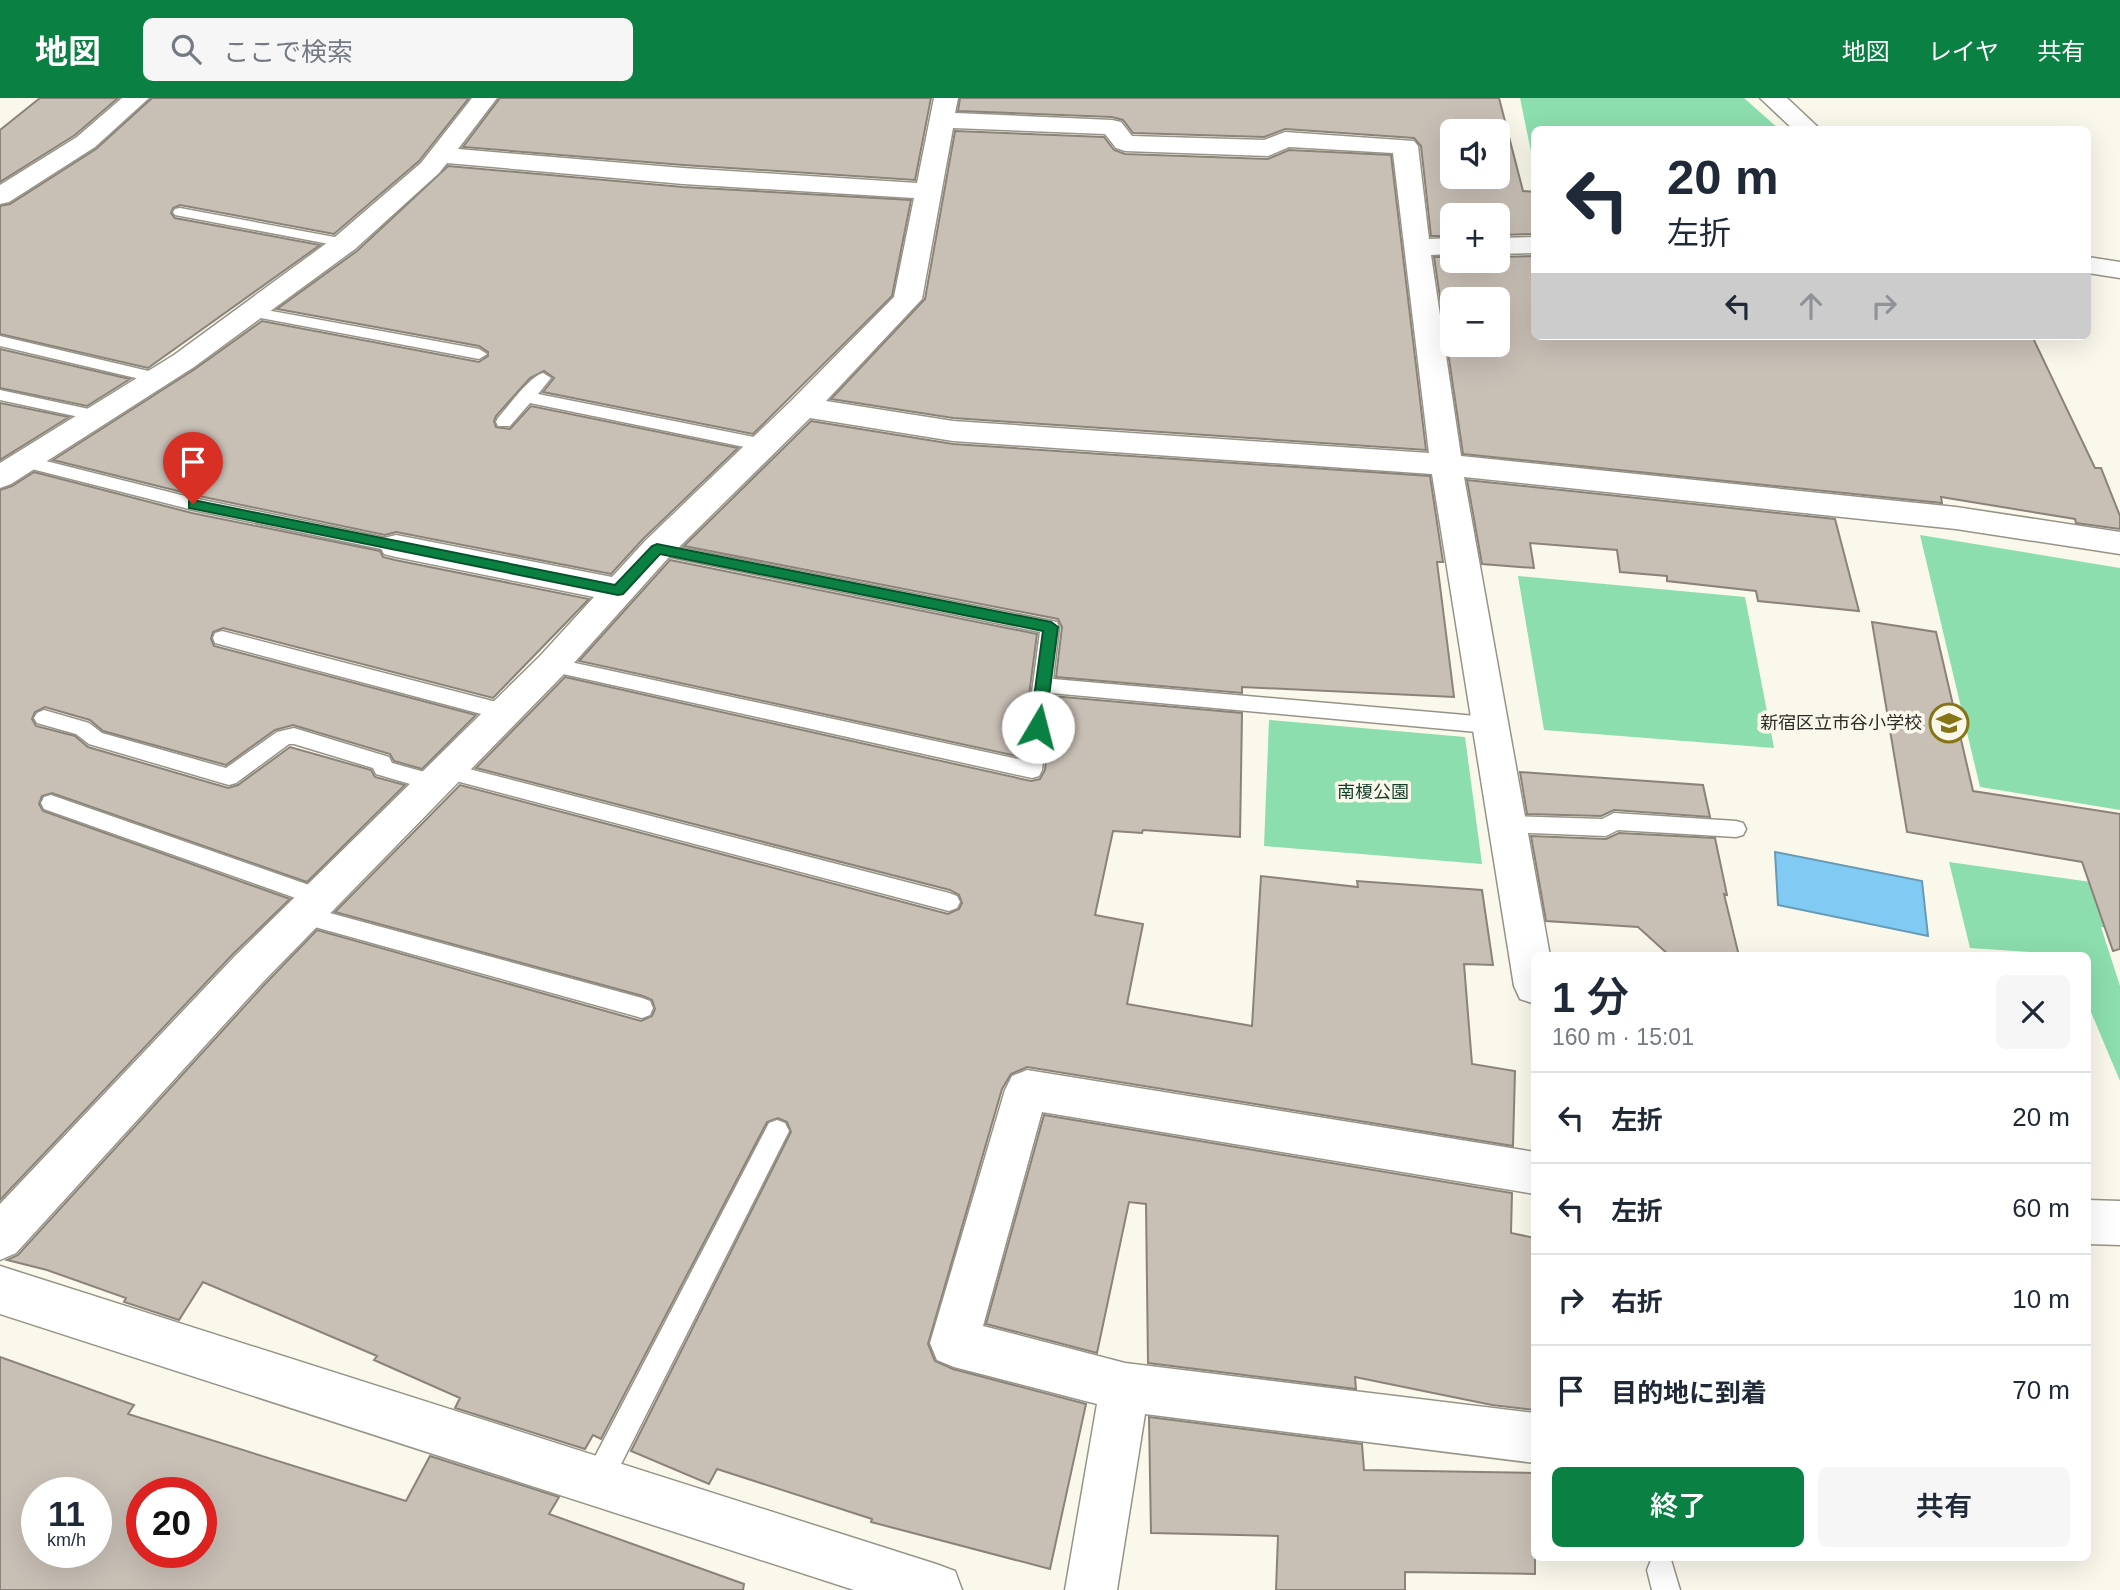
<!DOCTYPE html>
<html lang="ja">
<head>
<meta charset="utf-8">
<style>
	:root { --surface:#fff; --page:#f6f6f7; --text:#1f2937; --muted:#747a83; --line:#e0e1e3; --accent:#0b8043 }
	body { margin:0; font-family:Helvetica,"Noto Sans JP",sans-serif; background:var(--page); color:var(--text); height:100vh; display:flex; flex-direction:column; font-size:26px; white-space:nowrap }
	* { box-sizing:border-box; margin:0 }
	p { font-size:23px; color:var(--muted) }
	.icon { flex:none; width:38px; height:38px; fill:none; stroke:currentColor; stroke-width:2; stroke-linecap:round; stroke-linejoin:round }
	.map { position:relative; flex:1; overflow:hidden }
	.side { position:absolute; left:1531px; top:854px; width:560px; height:609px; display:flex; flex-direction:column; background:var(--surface); border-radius:10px; box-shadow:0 7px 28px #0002 }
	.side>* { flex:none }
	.guide { position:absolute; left:1531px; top:28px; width:560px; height:214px; border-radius:10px; box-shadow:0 7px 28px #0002; background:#fff; color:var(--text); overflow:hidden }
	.tools { position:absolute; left:1440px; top:21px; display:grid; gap:14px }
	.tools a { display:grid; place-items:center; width:70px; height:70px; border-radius:10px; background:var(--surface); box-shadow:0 7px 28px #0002; font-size:35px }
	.speed { position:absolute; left:21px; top:1379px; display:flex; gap:14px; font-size:35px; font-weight:700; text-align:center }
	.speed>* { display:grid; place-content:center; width:91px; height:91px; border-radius:50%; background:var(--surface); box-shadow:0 7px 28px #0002; line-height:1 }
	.speed small { font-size:18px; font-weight:400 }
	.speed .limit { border:10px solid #d22; background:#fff; color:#111 }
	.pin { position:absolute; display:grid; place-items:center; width:60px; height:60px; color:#fff; margin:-72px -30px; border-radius:50% 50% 50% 0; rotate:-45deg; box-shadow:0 0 7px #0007 }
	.pin .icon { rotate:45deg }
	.me { position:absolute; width:77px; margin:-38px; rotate:8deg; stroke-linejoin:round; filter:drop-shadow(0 0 5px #0008) }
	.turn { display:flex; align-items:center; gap:24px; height:147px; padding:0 21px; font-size:32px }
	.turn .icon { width:91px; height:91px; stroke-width:2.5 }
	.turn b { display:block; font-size:49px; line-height:60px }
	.lanes { display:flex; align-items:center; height:66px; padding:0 21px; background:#0003; justify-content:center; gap:35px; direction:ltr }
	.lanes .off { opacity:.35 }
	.round { display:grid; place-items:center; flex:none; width:74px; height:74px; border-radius:10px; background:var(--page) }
	.overview { display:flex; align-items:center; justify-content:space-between; height:119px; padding:0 21px }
	h1 { font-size:42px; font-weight:600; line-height:52px }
	.primary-button { display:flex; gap:14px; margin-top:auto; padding:14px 21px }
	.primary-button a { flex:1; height:80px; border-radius:10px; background:var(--accent); color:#fff; font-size:28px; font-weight:600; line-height:80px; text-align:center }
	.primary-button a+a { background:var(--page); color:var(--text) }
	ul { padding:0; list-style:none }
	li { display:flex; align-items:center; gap:21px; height:91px; padding:0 21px; border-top:2px solid var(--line) }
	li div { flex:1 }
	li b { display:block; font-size:26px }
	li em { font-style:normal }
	header { display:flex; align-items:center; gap:42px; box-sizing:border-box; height:98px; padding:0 35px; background:var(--accent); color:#fff }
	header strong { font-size:33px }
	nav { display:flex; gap:38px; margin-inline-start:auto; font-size:24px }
	.search { width:490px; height:63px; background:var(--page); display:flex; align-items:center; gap:18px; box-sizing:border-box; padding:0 24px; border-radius:10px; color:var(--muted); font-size:26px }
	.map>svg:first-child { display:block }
	.green { fill:#8cdeae }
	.water { fill:#80caf4; stroke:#679ab6; stroke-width:2 }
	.building { fill:#c8bfb5; stroke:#8b8279; stroke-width:2; fill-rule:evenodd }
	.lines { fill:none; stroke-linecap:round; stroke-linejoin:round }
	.lane-casing { stroke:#969488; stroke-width:3 }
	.street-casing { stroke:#969488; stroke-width:3 }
	.lane { fill:#fff; fill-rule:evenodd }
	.street { fill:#fff; fill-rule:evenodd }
	.route { fill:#0b8043; stroke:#07532c; stroke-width:2 }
	.labels { text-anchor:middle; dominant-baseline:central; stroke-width:7; stroke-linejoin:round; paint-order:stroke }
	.poi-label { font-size:18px; fill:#2c2b26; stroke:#faf8eb; text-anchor:end }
	.park-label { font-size:18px; fill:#153e29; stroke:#faf8eb }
</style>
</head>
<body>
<header>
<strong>地図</strong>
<div class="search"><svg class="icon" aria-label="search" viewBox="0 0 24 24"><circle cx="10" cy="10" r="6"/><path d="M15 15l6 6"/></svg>ここで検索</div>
<nav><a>地図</a><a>レイヤ</a><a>共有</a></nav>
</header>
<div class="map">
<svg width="2120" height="1492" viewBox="0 0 2120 1492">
	<rect width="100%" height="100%" fill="#faf8eb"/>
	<!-- green -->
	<path class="green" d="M 1520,0 L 1744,0 L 1779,31 L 1535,32 L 1535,73 Z
		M 1920,437 L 2120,470 L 2120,712 L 1980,689 Z
		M 1518,478 L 1745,499 L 1774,650 L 1544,632 Z
		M 1269,622 L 1465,639 L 1482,766 L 1264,748 Z
		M 1949,764 L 2120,788 L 2120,831 L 2101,829 L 2120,888 L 2120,983 L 2088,907 L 2088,858 L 1970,850 Z"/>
	<!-- water -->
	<path class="water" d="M 1775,754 L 1922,783 L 1928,838 L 1778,807 Z"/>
	<!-- building -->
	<path class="building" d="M 40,0 L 118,0 L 75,37 L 0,84 L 0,32 Z
		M 152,0 L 469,0 L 419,63 L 334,136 L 180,107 L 173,110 L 171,115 L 175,120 L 320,147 L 148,270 L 0,236 L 0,108 L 10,106 L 96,51 Z
		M 500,0 L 931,0 L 915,82 L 683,67 L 463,49 Z
		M 960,0 L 1499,0 L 1523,93 L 1535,94 L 1535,136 L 1498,137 L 1498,117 L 1452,117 L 1452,138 L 1431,138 L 1421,48 L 1414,40 L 1285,31 L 1264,39 L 1133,35 L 1123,22 L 1112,19 L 958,13 ZM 1452,33 L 1498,33 L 1498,79 L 1452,79 Z
		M 955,33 L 1104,39 L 1114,52 L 1125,56 L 1268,61 L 1289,52 L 1391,57 L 1426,352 L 953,320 L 831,301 L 925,201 Z
		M 448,68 L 683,89 L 911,102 L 892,198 L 753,336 L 543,294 L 554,280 L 544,273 L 530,280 L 496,318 L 494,323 L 496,329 L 510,331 L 531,308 L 738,350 L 643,441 L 611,476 L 396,434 L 385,437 L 194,397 L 53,362 L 195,271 L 262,223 L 479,264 L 488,258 L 488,254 L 479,248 L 277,211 L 357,153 Z
		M 1452,159 L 1452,163 L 1498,163 L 1498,159 L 1535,158 L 1535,238 L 2032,238 L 2095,370 L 2101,370 L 2120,418 L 2120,431 L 2076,425 L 2075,421 L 1941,399 L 1942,405 L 1463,356 L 1434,159 ZM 1452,201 L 1498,201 L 1498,247 L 1452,247 Z
		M 0,251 L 130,281 L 87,308 L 0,290 Z
		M 0,305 L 69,319 L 0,362 Z
		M 811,323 L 953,346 L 1430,378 L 1443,464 L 1437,464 L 1454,599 L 1242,589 L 1242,595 L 1056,579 L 1062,529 L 1058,521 L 684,448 Z
		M 34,374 L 192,415 L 380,453 L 383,459 L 395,462 L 589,501 L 493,600 L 223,530 L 213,534 L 211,541 L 214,548 L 476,617 L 422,671 L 394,663 L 390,656 L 293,627 L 275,632 L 226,667 L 103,633 L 90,622 L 45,609 L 35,614 L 32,621 L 36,628 L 75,638 L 88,649 L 228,690 L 238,687 L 290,649 L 371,672 L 375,679 L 405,687 L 307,784 L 52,695 L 42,698 L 39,706 L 43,713 L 290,801 L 233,856 L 0,1102 L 0,392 L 12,388 Z
		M 1467,382 L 1835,421 L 1859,513 L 1758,503 L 1756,493 L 1667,483 L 1667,478 L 1620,474 L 1617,452 L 1530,445 L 1534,470 L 1482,466 Z
		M 670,462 L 1037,536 L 1021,659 L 579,563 Z
		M 1872,524 L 1936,534 L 1973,693 L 2120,716 L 2120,851 L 2113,853 L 2082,764 L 1907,734 Z
		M 565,579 L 1031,683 L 1040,681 L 1045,672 L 1053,598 L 1242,615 L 1240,739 L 1143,732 L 1142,735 L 1113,733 L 1095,817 L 1143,826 L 1127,906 L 1252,928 L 1261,778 L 1358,789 L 1357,783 L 1482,792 L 1493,867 L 1464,866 L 1472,966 L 1515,973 L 1513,1048 L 1027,969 L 1011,976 L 1002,991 L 928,1246 L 935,1263 L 953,1271 L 1086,1306 L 1050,1471 L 871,1424 L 872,1421 L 717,1371 L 709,1386 L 631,1353 L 791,1034 L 787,1024 L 778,1020 L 767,1024 L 601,1341 L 593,1337 L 585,1351 L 455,1310 L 460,1300 L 374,1262 L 377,1258 L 203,1184 L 179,1222 L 124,1204 L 126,1200 L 47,1172 L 7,1162 L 18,1157 L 265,886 L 317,832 L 641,923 L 652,918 L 655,911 L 652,902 L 643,898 L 335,814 L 460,687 L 948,816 L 959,811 L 962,805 L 959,797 L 950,792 L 476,670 Z
		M 1520,674 L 1703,687 L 1710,719 L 1614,712 L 1601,718 L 1527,716 Z
		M 1619,735 L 1715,740 L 1727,797 L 1724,796 L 1739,858 L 1670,858 L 1638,829 L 1546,823 L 1531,738 L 1606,741 Z
		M 1044,1017 L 1512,1095 L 1511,1135 L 1535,1140 L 1535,1312 L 1492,1307 L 1355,1279 L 1356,1291 L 1148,1265 L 1146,1106 L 1129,1104 L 1097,1255 L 986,1226 Z
		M 0,1259 L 134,1307 L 128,1316 L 406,1403 L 430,1358 L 559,1399 L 549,1416 L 744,1486 L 743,1492 L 0,1492 ZM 37,1395 L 96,1395 L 96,1454 L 37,1454 ZM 142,1395 L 201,1395 L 201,1454 L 142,1454 Z
		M 1149,1319 L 1362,1346 L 1364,1372 L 1535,1375 L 1535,1476 L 1405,1474 L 1405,1492 L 1276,1492 L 1278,1438 L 1151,1435 Z"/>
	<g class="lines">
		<defs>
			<path id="lane" d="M 180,110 L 345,141 L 352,145 L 345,149 L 175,117 L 173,114 L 175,111 Z
				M 250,209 L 479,251 L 487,256 L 479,261 L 245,217 L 242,214 Z
				M 0,238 L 157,275 L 165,280 L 157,285 L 0,248 Z
				M 543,275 L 551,280 L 538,296 L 764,341 L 772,347 L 764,353 L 530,305 L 510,328 L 498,328 L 496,324 L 498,320 C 508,309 529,279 543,275 Z
				M 0,292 L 98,313 L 106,318 L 98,323 L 0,302 Z
				M 26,358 L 193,400 L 396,442 L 402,444 L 405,448 L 402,452 L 396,454 L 193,412 L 20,368 L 18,364 Z
				M 657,445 L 1057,524 L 1059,529 L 1053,581 L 1488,619 L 1495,622 L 1498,627 L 1495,632 L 1488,635 L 1051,595 L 1042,672 L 1039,678 L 1032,680 L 545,572 L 542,567 L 545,562 L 552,560 L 1023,662 L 1040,534 L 651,455 L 648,451 L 651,447 Z
				M 222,533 L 504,606 L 511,609 L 514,614 L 511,619 L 504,622 L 215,545 L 213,540 L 215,535 Z
				M 44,612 L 89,625 L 102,635 L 226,670 L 277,634 L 294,630 L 389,659 L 392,665 L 439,678 L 436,673 L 439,667 L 446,665 L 949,795 L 957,798 L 960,804 L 957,810 L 949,813 L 441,679 L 444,685 L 441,691 L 434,693 L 376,676 L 373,670 L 294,646 L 289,646 L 236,685 L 229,687 L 89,646 L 76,636 L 37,625 L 34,620 L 37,615 Z
				M 51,697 L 329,794 L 332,800 L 329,806 L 321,809 L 44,711 L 41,705 L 44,699 Z
				M 1614,715 L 1736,723 L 1743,725 L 1746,731 L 1743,737 L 1736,739 L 1618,732 L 1606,738 L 1506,734 L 1499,732 L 1496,726 L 1499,720 L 1506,718 L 1602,721 Z
				M 304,808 L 642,900 L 650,903 L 653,910 L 650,917 L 642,920 L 304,826 L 296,824 L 293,817 L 296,810 Z
				M 777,1022 L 785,1025 L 789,1033 L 785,1041 L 607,1394 L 597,1398 L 587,1394 L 583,1384 L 587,1374 L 769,1025 Z
				M 1657,1460 L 1671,1462 L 1680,1492 L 1652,1492 L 1647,1472 L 1651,1462 Z"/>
			<path id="street" d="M 122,0 L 149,0 L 95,49 L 9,104 L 0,106 L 0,87 L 77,39 Z
				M 472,0 L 497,0 L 458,51 L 683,70 L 917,85 L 934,0 L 958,0 L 955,15 L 1112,22 L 1121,24 L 1132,38 L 1264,42 L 1285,34 L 1414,43 L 1418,48 L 1429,141 L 1452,140 L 1452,156 L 1431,157 L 1461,358 L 1956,409 L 2120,434 L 2120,456 L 1956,431 L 1464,379 L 1550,858 L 1535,858 L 1535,906 L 1520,901 L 1514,888 L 1432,376 L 953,343 L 810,320 L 669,459 L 564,576 L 263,884 L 16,1155 L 0,1162 L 0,1106 L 235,858 L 540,558 L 594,499 L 396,459 L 384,456 L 380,448 L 384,440 L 396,437 L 612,479 L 645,443 L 792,302 L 894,199 L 914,100 L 683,86 L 447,65 L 439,75 L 355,151 L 194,269 L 11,386 L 0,390 L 0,365 L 174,257 L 335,139 L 421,65 ZM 953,30 L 1105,36 L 1116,50 L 1125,53 L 1268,58 L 1289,49 L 1393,55 L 1429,355 L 953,323 L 826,303 L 922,201 Z
				M 1760,0 L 1787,0 L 1821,32 L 1794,32 Z
				M 1535,139 L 1535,155 L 1498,156 L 1498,140 Z
				M 2088,159 L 2120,164 L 2120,180 L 2088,175 Z
				M 1027,972 L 1535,1054 L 1535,1096 L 1042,1014 L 983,1228 L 1125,1265 L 1535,1315 L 1535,1365 L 1145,1316 L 1117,1492 L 1065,1492 L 1097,1306 L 954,1269 L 937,1262 L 930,1245 L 1005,992 L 1012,978 Z
				M 2088,1102 L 2120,1103 L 2120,1147 L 2088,1146 Z
				M 0,1168 L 936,1466 L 955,1473 L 962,1492 L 854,1492 L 0,1216 Z"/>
		</defs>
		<!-- lane casing -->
		<use href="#lane" class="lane-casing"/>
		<!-- street casing -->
		<use href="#street" class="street-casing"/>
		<!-- lane -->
		<use href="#lane" class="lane"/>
		<!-- street -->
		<use href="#street" class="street"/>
	</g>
	<!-- route -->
	<path class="route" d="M 193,402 L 615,487 L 652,448 L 657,446 L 1051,524 L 1058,529 L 1045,629 L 1038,635 L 1030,629 L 1043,533 L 660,456 L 623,496 L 618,497 L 189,410 L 189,403 Z"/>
	<!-- icons -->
	<defs>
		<symbol id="school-ring" viewBox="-11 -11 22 22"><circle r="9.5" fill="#faf8eb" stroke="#867517" stroke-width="1.5"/><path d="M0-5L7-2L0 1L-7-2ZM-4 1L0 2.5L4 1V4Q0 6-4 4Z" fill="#867517"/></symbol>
	</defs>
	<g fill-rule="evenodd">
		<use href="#school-ring" x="1927" y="603" width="44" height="44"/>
	</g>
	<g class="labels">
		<!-- poi labels -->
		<g class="poi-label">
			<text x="1922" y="625">新宿区立市谷小学校</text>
		</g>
		<!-- park labels -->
		<g class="park-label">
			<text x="1373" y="694">南榎公園</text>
		</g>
	</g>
</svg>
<div class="tools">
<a><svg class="icon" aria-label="sound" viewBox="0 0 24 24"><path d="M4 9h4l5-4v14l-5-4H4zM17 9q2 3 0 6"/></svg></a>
<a>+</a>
<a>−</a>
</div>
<div class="speed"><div>11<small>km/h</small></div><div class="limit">20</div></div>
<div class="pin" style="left:193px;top:406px;background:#d93025"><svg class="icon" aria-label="arrive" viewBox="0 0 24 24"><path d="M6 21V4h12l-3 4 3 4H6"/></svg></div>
<svg class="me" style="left:1038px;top:629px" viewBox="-20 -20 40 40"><circle r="19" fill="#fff"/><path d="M0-13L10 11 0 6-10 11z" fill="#0b8043"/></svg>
<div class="guide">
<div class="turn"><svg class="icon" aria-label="left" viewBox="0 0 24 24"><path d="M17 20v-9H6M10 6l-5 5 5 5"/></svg><div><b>20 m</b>左折</div></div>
<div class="lanes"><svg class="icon" aria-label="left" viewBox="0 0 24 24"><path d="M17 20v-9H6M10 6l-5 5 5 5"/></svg><svg class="icon off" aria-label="ahead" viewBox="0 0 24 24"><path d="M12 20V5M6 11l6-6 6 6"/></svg><svg class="icon off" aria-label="right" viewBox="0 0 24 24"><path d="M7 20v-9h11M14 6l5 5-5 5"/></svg></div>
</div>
<section class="side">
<div class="overview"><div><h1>1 分</h1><p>160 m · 15:01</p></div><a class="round"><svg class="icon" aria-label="close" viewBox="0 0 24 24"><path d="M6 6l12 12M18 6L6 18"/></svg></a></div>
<ul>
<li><svg class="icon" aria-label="left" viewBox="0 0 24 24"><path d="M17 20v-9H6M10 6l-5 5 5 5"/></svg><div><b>左折</b></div><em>20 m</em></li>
<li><svg class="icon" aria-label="left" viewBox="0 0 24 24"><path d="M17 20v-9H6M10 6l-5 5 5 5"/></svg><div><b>左折</b></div><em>60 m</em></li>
<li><svg class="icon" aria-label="right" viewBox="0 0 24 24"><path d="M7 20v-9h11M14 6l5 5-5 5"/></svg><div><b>右折</b></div><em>10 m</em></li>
<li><svg class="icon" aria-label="arrive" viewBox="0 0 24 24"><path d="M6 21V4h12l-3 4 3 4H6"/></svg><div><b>目的地に到着</b></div><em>70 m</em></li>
</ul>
<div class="primary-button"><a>終了</a><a>共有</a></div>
</section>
</div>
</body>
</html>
